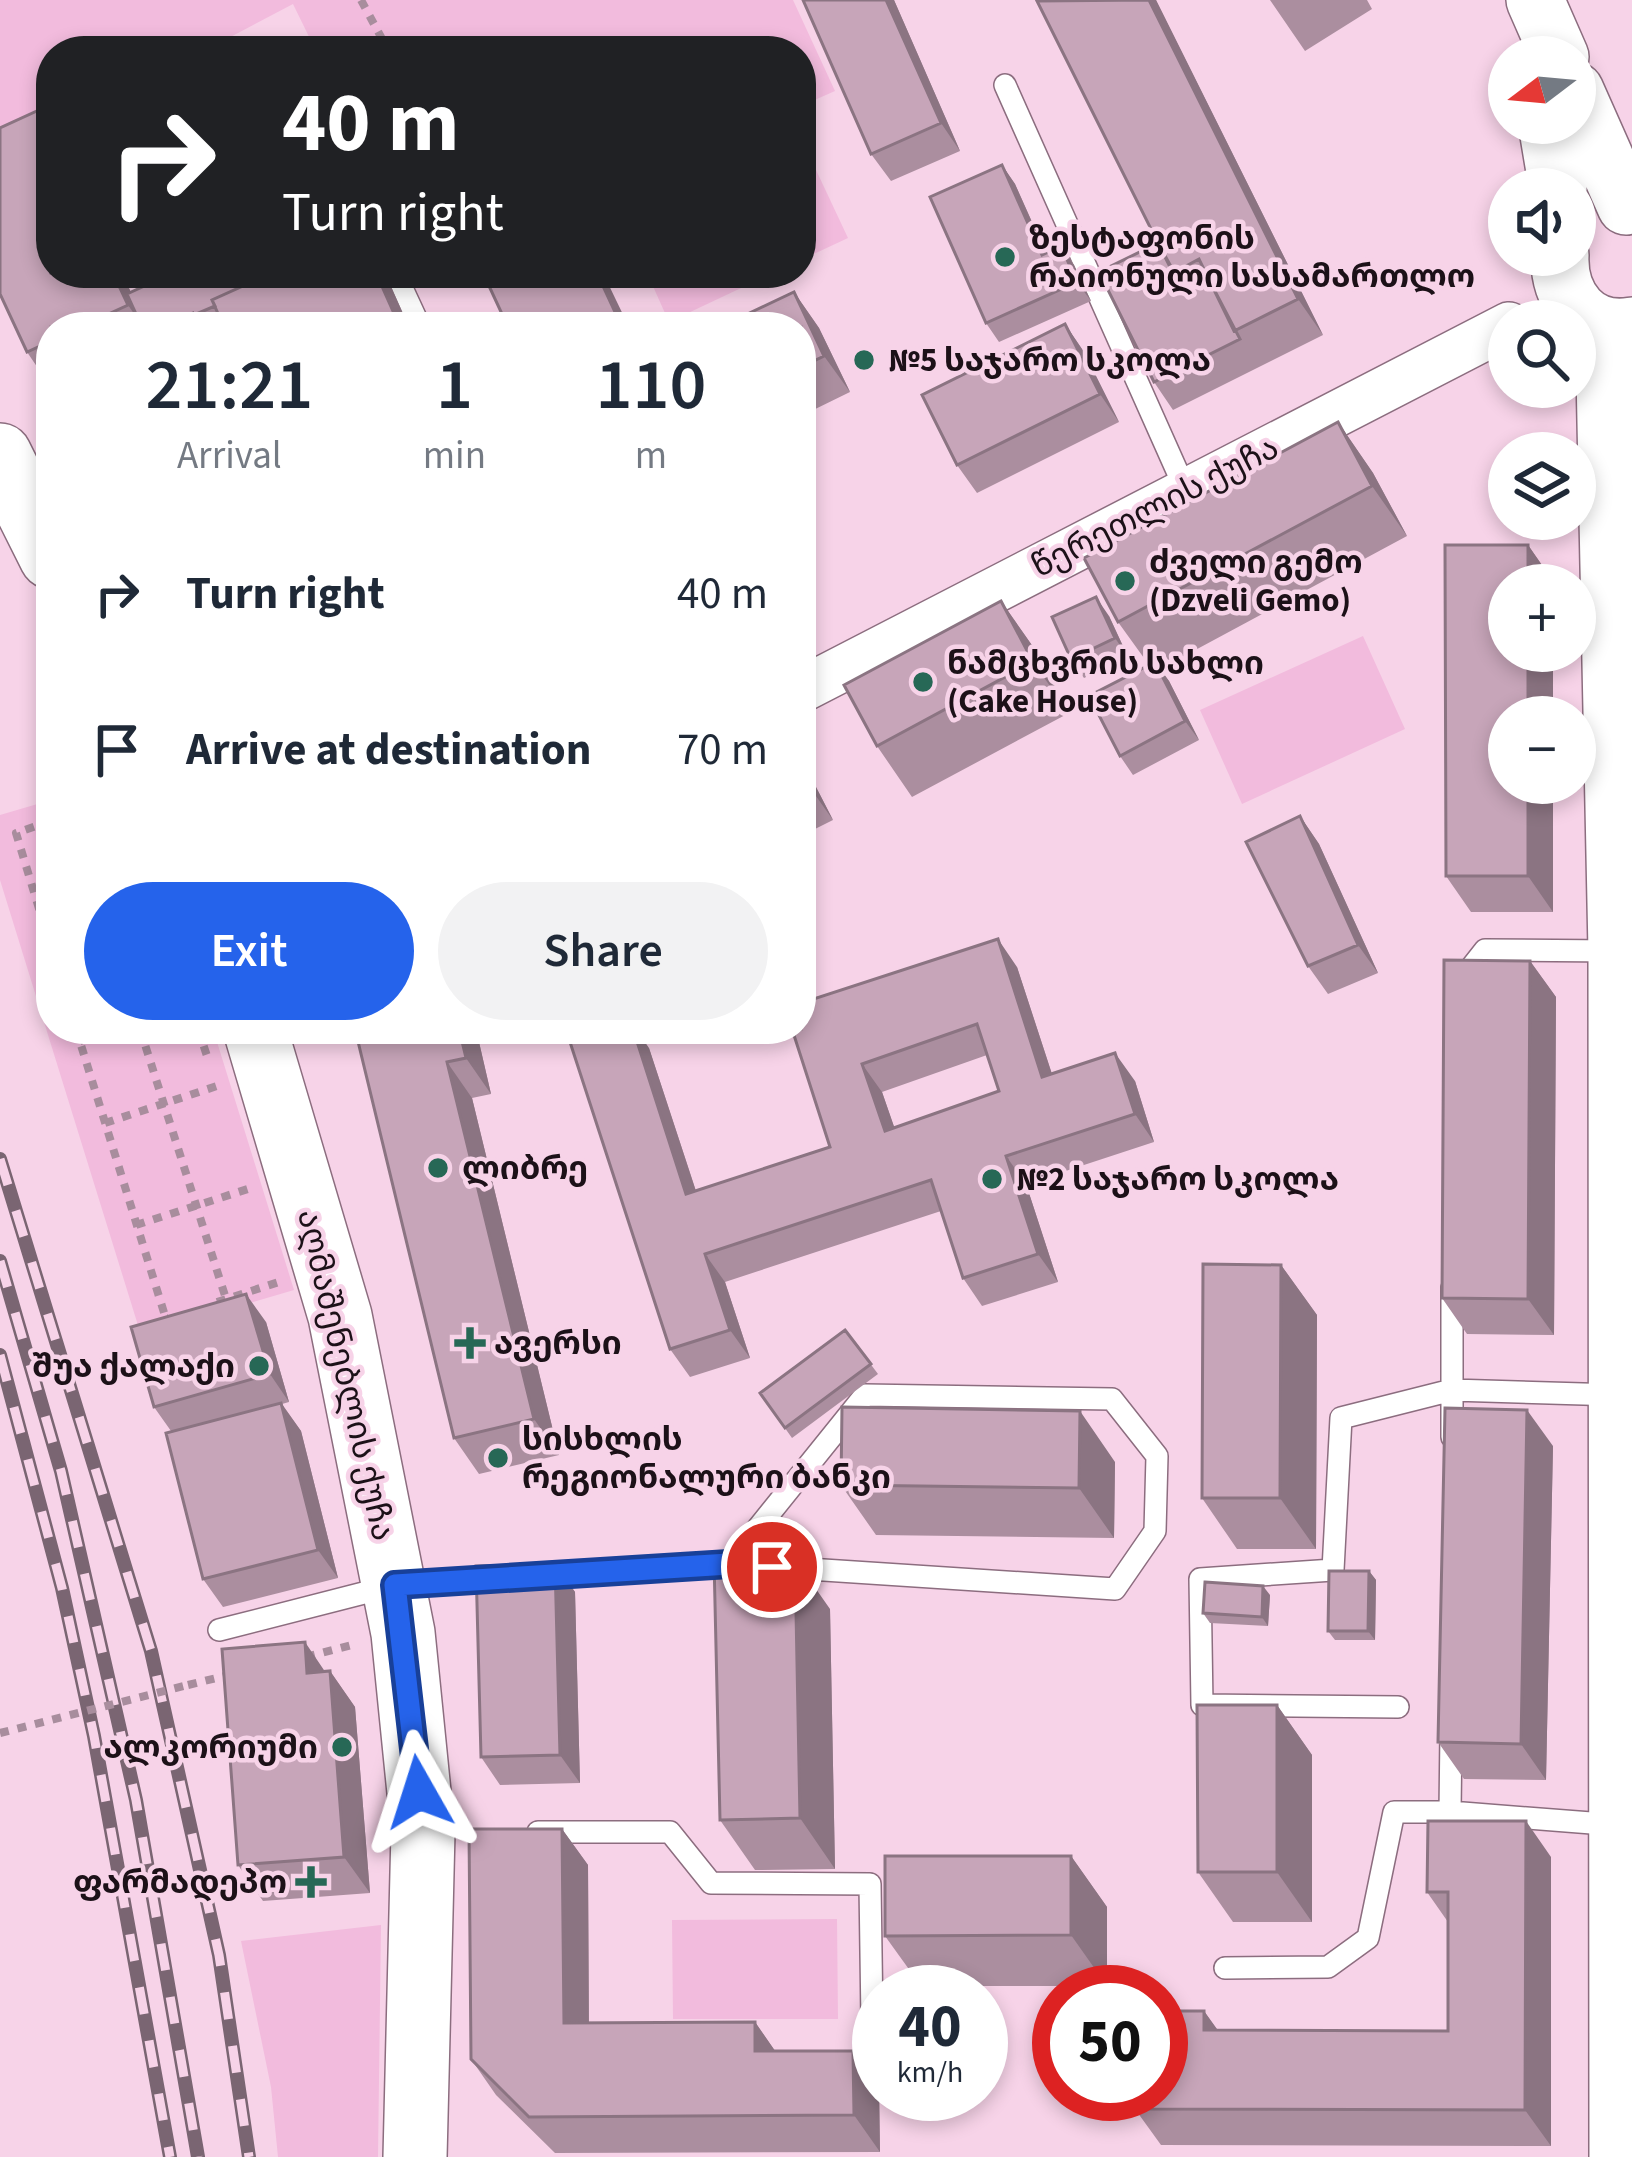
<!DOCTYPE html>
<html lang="en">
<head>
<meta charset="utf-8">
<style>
	:root { --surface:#fff; --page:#f2f2f3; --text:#1f2937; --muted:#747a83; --accent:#2563eb }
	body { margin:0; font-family:"Source Sans 3","Noto Sans Georgian",sans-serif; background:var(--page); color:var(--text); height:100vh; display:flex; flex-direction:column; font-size:45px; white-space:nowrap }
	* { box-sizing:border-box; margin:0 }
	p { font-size:39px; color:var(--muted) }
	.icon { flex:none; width:66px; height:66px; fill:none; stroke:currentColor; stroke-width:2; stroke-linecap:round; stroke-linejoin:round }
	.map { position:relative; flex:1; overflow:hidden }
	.details { position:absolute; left:36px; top:312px; width:780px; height:732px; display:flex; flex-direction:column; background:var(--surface); border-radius:48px; box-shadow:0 6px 18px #0003 }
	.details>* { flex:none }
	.top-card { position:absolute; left:36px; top:36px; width:780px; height:252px; border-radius:48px; box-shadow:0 6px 18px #0003; background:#202124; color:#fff; overflow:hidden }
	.needle { width:78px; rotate:254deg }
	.fabs { position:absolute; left:1488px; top:36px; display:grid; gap:24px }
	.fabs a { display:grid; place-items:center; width:108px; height:108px; border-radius:50%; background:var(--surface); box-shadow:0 6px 18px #0003; font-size:60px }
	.speed { position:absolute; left:852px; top:1965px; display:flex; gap:24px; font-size:60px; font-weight:700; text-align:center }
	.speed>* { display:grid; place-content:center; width:156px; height:156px; border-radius:50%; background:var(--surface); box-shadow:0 6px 18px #0003; line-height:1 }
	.speed small { font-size:30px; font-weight:400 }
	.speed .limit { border:18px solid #d22; background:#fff; color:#111 }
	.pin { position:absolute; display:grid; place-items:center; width:102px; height:102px; color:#fff; margin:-51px; border:6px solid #fff; border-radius:50%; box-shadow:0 3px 12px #0007 }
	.me { position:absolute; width:132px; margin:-66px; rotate:354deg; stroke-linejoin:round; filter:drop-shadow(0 0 9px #0008) }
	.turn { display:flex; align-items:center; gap:42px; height:252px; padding:0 48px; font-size:54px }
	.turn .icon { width:156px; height:156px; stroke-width:2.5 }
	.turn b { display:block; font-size:84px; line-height:102px }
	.eta { display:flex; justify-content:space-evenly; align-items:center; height:204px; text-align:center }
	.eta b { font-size:72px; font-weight:600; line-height:84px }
	.action { display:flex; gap:24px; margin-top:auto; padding:24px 48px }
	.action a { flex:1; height:138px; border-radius:72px; background:var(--accent); color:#fff; font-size:48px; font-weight:600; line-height:138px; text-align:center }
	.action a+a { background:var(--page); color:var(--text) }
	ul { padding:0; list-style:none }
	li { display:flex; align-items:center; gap:36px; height:156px; padding:0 48px }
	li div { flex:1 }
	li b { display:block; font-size:45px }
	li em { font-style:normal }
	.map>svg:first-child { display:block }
	.green { fill:#f2bbdd }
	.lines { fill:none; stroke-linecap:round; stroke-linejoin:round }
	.service-casing { stroke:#8c6d7f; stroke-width:24 }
	.minor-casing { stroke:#8c6d7f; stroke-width:48 }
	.tertiary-casing { stroke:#8c6d7f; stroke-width:60 }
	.secondary-casing { stroke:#8c6d7f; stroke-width:66 }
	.path { stroke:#a88d9d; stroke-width:8; stroke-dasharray:9 9; stroke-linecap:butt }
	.service { stroke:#fff; stroke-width:21 }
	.minor { stroke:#fff; stroke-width:45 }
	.tertiary { stroke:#fff; stroke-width:57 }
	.secondary { stroke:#fff; stroke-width:63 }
	.rail-casing { stroke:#7a6572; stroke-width:14 }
	.rail { stroke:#f7d3e8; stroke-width:9; stroke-dasharray:27; stroke-linecap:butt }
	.path-bridge { stroke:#a88d9d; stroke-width:8; stroke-dasharray:9 9; stroke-linecap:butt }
	.wall { fill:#ab8e9f; fill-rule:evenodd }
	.shaded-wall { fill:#8b7482 }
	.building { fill:#c7a5b9; stroke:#8b7482; stroke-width:3; fill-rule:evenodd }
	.route-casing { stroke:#184099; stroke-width:30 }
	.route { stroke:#2563eb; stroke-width:21 }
	.poi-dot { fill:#276856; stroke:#f7d3e8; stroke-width:4.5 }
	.labels { text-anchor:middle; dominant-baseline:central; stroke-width:9; stroke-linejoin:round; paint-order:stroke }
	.poi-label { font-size:33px; font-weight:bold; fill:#1c1118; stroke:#f7d3e8; text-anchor:start }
	.street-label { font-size:33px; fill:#1c1118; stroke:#f7d3e8 }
</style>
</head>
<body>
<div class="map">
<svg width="1632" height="2157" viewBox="0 0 1632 2157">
	<rect width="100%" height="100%" fill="#f7d3e8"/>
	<!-- green -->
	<path class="green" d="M 0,0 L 793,0 L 835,91 L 801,106 L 801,51 L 316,51 L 293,4 L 204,51 L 51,51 L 51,131 L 0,157 Z
		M 801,138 L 848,238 L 801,260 Z
		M 647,273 L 773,273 L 669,322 Z
		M 1363,636 L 1405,729 L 1242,804 L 1200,710 Z
		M 51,800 L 51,1029 L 213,1029 L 294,1290 L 141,1335 L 0,880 L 0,815 Z
		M 837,1919 L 838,2019 L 673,2019 L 672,1920 Z
		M 381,1925 L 378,2157 L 278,2157 L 271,2087 L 241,1941 Z"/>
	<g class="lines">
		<defs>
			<path id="service" d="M 1005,85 L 1186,491
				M 395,273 L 420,327
				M 1459,983 L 1485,950 L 1616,951
				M 1452,1437 L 1452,1288
				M 729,1564 L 865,1395 L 1112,1399 L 1157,1456 L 1155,1531 L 1115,1589 L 778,1567
				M 538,1576 L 741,1565
				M 219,1630 L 395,1585 L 501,1578
				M 1398,1707 L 1202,1705 L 1200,1579 L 1333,1570 L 1341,1418 L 1452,1390 L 1617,1395
				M 1450,1812 L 1451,1732
				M 538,1832 L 670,1832 L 711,1883 L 870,1884 L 872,2021
				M 1225,1968 L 1328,1967 L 1368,1938 L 1394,1812 L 1450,1812 L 1617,1825"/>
			<path id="minor" d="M 801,690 L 1509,325"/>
			<path id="tertiary" d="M 1535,0 L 1560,57
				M 1575,91 L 1626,206
				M 1547,123 L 1558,189
				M 1560,255 C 1558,298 1586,334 1632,326
				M 1604,326 L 1617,951 L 1618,2157"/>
			<path id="secondary" d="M 0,455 L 51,557
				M 255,1029 L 340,1316 L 403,1633 L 423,1832 L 415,2157"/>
		</defs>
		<!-- service casing -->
		<use href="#service" class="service-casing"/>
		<!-- minor casing -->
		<use href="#minor" class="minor-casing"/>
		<!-- tertiary casing -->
		<use href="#tertiary" class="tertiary-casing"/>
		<!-- secondary casing -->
		<use href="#secondary" class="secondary-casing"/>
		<!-- path -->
		<path class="path" d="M 361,0 L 381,37 L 384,51
			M 51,821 L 16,833 L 51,948
			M 76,1029 L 166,1319 L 169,1318
			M 140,1029 L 227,1302
			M 198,1029 L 209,1062
			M 80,1041 L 117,1029
			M 105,1123 L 217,1086
			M 136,1225 L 251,1188
			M 217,1302 L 282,1281
			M 306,1657 L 356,1644
			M 188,1685 L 233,1674"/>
		<!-- service -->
		<use href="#service" class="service"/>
		<!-- minor -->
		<use href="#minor" class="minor"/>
		<!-- tertiary -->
		<use href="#tertiary" class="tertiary"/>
		<!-- secondary -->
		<use href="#secondary" class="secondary"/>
		<defs>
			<path id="rail" d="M 0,1159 L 151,1651 L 219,1955 L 249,2157
				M 0,1261 L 61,1471 L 136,1800 L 198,2157
				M 0,1355 L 62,1588 L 94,1736 L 170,2157"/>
		</defs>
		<!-- rail casing -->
		<use href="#rail" class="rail-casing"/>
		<!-- rail -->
		<use href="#rail" class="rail"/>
		<!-- path-bridge -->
		<path class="path-bridge" d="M 0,1733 L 188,1685"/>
	</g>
	<!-- wall -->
	<path class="wall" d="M 803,0 L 894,0 L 960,151 L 891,181 L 871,154 Z
		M 1038,0 L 1156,0 L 1323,335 L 1173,410 L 1154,382 L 1158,243 Z
		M 1270,0 L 1367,0 L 1372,9 L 1305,51 Z
		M 1002,165 L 1015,184 L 1046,253 L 1061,246 L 1074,265 L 1091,301 L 999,342 L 986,323 Z
		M 51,273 L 156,273 L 128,286 L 131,293 L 173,273 L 267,273 L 268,275 L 385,273 L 409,327 L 51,327 L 51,410 L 46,380 L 27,352 Z
		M 794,292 L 819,328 L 850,392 L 801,416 L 801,327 Z
		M 1065,324 L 1084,352 L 1119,422 L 977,493 L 957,465 Z
		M 1338,422 L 1373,473 L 1407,536 L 1160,669 L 1169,681 L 1199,740 L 1133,775 L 1120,756 L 1149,665 L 1118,622 Z
		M 1445,545 L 1528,545 L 1553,581 L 1553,585 L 1509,585 L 1509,651 L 1553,651 L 1553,717 L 1509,717 L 1509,783 L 1553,783 L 1553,912 L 1471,912 L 1446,876 Z
		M 1001,601 L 1036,651 L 1069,713 L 912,797 L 877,746 Z
		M 1109,616 L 1128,657 L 1084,678 L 1071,659 Z
		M 801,758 L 833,820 L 801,836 Z
		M 1300,816 L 1319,844 L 1378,973 L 1328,994 L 1308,966 Z
		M 1530,961 L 1556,997 L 1554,1335 L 1467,1334 L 1442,1298 Z
		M 1017,967 L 1052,1074 L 1135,1081 L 1154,1142 L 1026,1184 L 1058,1282 L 982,1306 L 963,1278 L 941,1211 L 725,1282 L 750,1358 L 690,1377 L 670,1349 L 649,1048 L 696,1191 L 830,1147 L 792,1029 ZM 987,1055 L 999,1091 L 894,1127 L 882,1092 Z
		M 355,1029 L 476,1029 L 491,1094 L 472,1098 L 559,1455 L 479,1474 L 454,1438 Z
		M 1281,1265 L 1317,1315 L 1316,1549 L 1237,1549 L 1202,1498 Z
		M 266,1322 L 289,1402 L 282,1404 L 301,1431 L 338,1578 L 223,1607 L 203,1579 L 171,1431 L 154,1407 Z
		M 845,1330 L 878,1374 L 792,1438 L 760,1393 Z
		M 1553,1446 L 1546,1780 L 1464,1779 L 1438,1742 Z
		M 1115,1462 L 1114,1538 L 876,1535 L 841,1485 Z
		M 555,1564 L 575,1592 L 580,1783 L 500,1785 L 481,1757 Z
		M 1369,1571 L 1376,1580 L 1375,1640 L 1335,1640 L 1328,1631 Z
		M 1270,1595 L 1268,1626 L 1210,1623 L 1203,1613 Z
		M 830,1609 L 835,1869 L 755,1870 L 720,1820 Z
		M 330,1671 L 355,1707 L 370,1893 L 263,1901 L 238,1865 Z
		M 1277,1705 L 1312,1755 L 1312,1922 L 1233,1922 L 1198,1872 Z
		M 562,1829 L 588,1865 L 589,2023 L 755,2022 L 775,2051 L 879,2087 L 880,2152 L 555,2153 L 496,2095 L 471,2059 Z
		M 1071,1856 L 1107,1907 L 1107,1986 L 921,1986 L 885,1936 Z
		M 1551,1857 L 1551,2146 L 1161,2145 L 1135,2109 L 1204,2011 L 1217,2030 L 1448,2031 L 1448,1922 L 1427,1892 Z"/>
	<!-- shaded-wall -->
	<path class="shaded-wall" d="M 886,0 L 894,0 L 960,151 L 941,123 Z
		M 1149,0 L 1156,0 L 1323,335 L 1298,299 Z
		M 1002,165 L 1015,184 L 1055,274 L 1042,255 Z
		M 1061,246 L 1074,265 L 1091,301 L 1077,282 Z
		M 113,273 L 118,273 L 128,286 L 147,327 L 143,327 L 128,305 Z
		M 376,273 L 385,273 L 409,327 L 400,327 Z
		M 597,273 L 603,273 L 629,327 L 622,327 Z
		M 794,292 L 819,328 L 850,392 L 824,356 Z
		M 1065,324 L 1084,352 L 1119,422 L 1100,394 Z
		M 1338,422 L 1373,473 L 1407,536 L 1372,486 Z
		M 1528,545 L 1553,581 L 1553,585 L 1528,585 Z
		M 1096,597 L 1109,616 L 1128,657 L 1115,638 Z
		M 1001,601 L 1036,651 L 1069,713 L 1033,662 Z
		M 1528,651 L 1553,651 L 1553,717 L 1528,717 Z
		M 1155,662 L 1169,681 L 1199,740 L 1185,721 Z
		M 801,758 L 833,820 L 801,775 Z
		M 1528,783 L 1553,783 L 1553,912 L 1528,876 Z
		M 1300,816 L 1319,844 L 1378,973 L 1358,945 Z
		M 998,939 L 1017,967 L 1062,1105 L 1042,1077 Z
		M 1530,961 L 1556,997 L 1554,1335 L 1528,1299 Z
		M 459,1029 L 476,1029 L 491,1094 L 466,1058 Z
		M 633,1029 L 636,1029 L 649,1048 L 706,1222 L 686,1194 Z
		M 1115,1053 L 1135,1081 L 1154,1142 L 1135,1114 Z
		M 447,1062 L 472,1098 L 559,1455 L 534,1419 Z
		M 862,1064 L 882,1092 L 905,1158 L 885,1131 Z
		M 1006,1156 L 1026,1184 L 1058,1282 L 1038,1254 Z
		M 705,1254 L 725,1282 L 750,1358 L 730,1330 Z
		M 1281,1265 L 1317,1315 L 1316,1549 L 1280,1498 Z
		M 246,1294 L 266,1322 L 289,1402 L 270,1374 Z
		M 281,1403 L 301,1431 L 338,1578 L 318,1550 Z
		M 1527,1410 L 1553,1446 L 1546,1780 L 1521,1744 Z
		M 1080,1411 L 1115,1462 L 1114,1538 L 1079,1488 Z
		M 795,1559 L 830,1609 L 835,1869 L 800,1818 Z
		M 555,1564 L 575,1592 L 580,1783 L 560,1755 Z
		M 1369,1571 L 1376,1580 L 1375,1640 L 1368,1631 Z
		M 1263,1586 L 1270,1595 L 1268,1626 L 1262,1617 Z
		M 305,1642 L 330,1679 L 307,1673 Z
		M 330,1671 L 355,1707 L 370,1893 L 344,1857 Z
		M 1277,1705 L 1312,1755 L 1312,1922 L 1277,1872 Z
		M 1526,1821 L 1551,1857 L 1551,2146 L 1525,2110 Z
		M 562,1829 L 588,1865 L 589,2059 L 564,2023 Z
		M 1071,1856 L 1107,1907 L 1107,1986 L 1071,1935 Z
		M 1204,2011 L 1230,2047 L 1204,2030 Z
		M 755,2022 L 780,2058 L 755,2051 Z
		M 853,2051 L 879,2087 L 880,2152 L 854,2115 Z"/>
	<!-- building -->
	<path class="building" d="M 803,0 L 886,0 L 941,123 L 871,154 Z
		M 1149,0 L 1298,299 L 1234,331 L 1199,259 L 1173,273 L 1037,1 Z
		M 37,111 L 51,140 L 51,273 L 113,273 L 128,305 L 80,327 L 51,327 L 51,341 L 27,352 L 0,294 L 0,128 Z
		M 1002,165 L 1042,255 L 1061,246 L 1077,282 L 986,323 L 930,197 Z
		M 1158,243 L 1179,281 L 1203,268 L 1240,339 L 1154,382 L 1099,272 Z
		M 173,273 L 263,273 L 265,276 L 212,300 L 215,306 L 194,315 L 193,313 L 162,327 L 142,327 L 127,294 Z
		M 272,273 L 376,273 L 400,327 L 224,327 L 212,300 Z
		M 483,273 L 597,273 L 622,327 L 508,327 Z
		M 794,292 L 824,356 L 801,367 L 801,327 L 720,327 Z
		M 193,313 L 199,327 L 162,327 Z
		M 1065,324 L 1100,394 L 957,465 L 922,395 Z
		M 51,378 L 51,410 L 39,383 Z
		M 1338,422 L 1372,486 L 1118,622 L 1084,558 Z
		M 1445,545 L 1528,545 L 1528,585 L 1509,585 L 1509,651 L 1528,651 L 1528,717 L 1509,717 L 1509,783 L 1528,783 L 1528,876 L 1446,876 Z
		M 1096,597 L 1115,638 L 1071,659 L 1052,617 Z
		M 1001,601 L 1033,662 L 877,746 L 844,685 Z
		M 1155,662 L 1185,721 L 1120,756 L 1089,696 Z
		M 1300,816 L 1358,945 L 1308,966 L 1246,842 Z
		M 998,939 L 1042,1077 L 1115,1053 L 1135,1114 L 1006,1156 L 1038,1254 L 963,1278 L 931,1180 L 705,1254 L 730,1330 L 670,1349 L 569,1039 L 601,1029 L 633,1029 L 686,1194 L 830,1147 L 792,1029 L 801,1029 L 801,1003 ZM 977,1024 L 999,1091 L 885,1131 L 862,1064 Z
		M 1444,960 L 1530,961 L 1528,1299 L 1442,1298 Z
		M 355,1029 L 459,1029 L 466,1058 L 447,1062 L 534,1419 L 454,1438 Z
		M 1203,1264 L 1281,1265 L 1280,1498 L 1202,1498 Z
		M 246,1294 L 270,1374 L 154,1407 L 131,1327 Z
		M 845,1330 L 871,1364 L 785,1428 L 760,1393 Z
		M 281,1403 L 318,1550 L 203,1579 L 166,1433 Z
		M 842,1407 L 1080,1411 L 1079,1488 L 841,1485 Z
		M 1445,1408 L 1527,1410 L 1521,1744 L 1438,1742 Z
		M 795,1559 L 800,1818 L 720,1820 L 714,1560 Z
		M 555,1564 L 560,1755 L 481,1757 L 476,1566 Z
		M 1329,1571 L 1369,1571 L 1368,1631 L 1328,1631 Z
		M 1205,1582 L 1263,1586 L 1262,1617 L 1203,1613 Z
		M 305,1642 L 307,1673 L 330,1671 L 344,1857 L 238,1865 L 222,1649 Z
		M 1197,1705 L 1277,1705 L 1277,1872 L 1198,1872 Z
		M 1428,1821 L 1526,1821 L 1525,2110 L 1135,2109 L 1135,2094 L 1161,2094 L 1161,2011 L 1204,2011 L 1204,2030 L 1448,2031 L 1448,1892 L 1427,1892 Z
		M 469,1829 L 562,1829 L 564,2023 L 755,2022 L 755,2051 L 853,2051 L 854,2115 L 529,2117 L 471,2059 Z
		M 885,1856 L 1071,1856 L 1071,1935 L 885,1936 Z"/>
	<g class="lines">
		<defs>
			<path id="route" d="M 419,1792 L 395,1585 L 729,1564 L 772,1567"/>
		</defs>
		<!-- route casing -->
		<use href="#route" class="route-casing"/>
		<!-- route -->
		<use href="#route" class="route"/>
	</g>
	<!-- markers -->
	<g class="poi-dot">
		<circle cx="1005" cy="257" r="12"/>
		<circle cx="864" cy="360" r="12"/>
		<circle cx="1125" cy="581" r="12"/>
		<circle cx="923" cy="682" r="12"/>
		<circle cx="438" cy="1168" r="12"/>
		<circle cx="992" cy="1179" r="12"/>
		<path d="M464 1325h12v12h12v12h-12v12h-12v-12h-12v-12h12z"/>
		<circle cx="259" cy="1366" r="12"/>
		<circle cx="498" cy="1458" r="12"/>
		<circle cx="342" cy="1747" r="12"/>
		<path d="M305 1864h12v12h12v12h-12v12h-12v-12h-12v-12h12z"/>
	</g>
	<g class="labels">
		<!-- poi labels -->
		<g class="poi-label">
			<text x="1029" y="238">ზესტაფონის<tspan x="1029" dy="38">რაიონული სასამართლო</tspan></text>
			<text x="888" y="360">№5 საჯარო სკოლა</text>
			<text x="1149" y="562">ძველი გემო<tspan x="1149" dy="38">(Dzveli Gemo)</tspan></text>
			<text x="947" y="663">ნამცხვრის სახლი<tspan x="947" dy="38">(Cake House)</tspan></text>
			<text x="462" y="1168">ლიბრე</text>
			<text x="1016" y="1179">№2 საჯარო სკოლა</text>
			<text x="494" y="1343">ავერსი</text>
			<text x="235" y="1366" text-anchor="end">შუა ქალაქი</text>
			<text x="522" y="1439">სისხლის<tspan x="522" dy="38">რეგიონალური ბანკი</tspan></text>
			<text x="318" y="1747" text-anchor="end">ალკორიუმი</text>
			<text x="287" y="1882" text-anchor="end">ფარმადეპო</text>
		</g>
		<!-- street labels -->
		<g class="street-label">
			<text transform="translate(1155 507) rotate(-27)">წერეთლის ქუჩა</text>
			<text transform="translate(346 1375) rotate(77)">აღმაშენებლის ქუჩა</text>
		</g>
	</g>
</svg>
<div class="fabs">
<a><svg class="needle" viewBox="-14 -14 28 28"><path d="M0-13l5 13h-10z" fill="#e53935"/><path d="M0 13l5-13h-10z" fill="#747a83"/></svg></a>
<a><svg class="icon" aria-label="sound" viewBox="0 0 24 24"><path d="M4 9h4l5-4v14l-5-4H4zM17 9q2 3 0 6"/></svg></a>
<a><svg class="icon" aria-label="search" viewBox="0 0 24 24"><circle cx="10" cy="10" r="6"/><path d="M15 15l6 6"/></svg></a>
<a><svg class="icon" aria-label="layers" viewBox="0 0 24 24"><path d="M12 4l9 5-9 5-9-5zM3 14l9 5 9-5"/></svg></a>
<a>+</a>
<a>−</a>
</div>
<div class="speed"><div>40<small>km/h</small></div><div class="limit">50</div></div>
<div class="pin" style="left:772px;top:1567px;background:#d93025"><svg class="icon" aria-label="arrive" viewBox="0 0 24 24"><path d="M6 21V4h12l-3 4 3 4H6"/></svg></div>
<svg class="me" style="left:419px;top:1792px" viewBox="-20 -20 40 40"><path d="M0-17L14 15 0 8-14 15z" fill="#2563eb" stroke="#fff" stroke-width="4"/></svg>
<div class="top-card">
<div class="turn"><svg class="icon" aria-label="right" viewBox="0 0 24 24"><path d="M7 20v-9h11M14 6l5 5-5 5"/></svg><div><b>40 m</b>Turn right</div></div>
</div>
<section class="details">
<div class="eta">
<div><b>21:21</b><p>Arrival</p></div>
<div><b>1</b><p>min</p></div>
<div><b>110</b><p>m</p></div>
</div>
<ul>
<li><svg class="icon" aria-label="right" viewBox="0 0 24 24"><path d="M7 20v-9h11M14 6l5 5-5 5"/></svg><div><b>Turn right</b></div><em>40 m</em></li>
<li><svg class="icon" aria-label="arrive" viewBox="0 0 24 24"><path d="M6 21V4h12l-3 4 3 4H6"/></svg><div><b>Arrive at destination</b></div><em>70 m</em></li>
</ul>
<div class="action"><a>Exit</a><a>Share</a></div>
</section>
</div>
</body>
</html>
